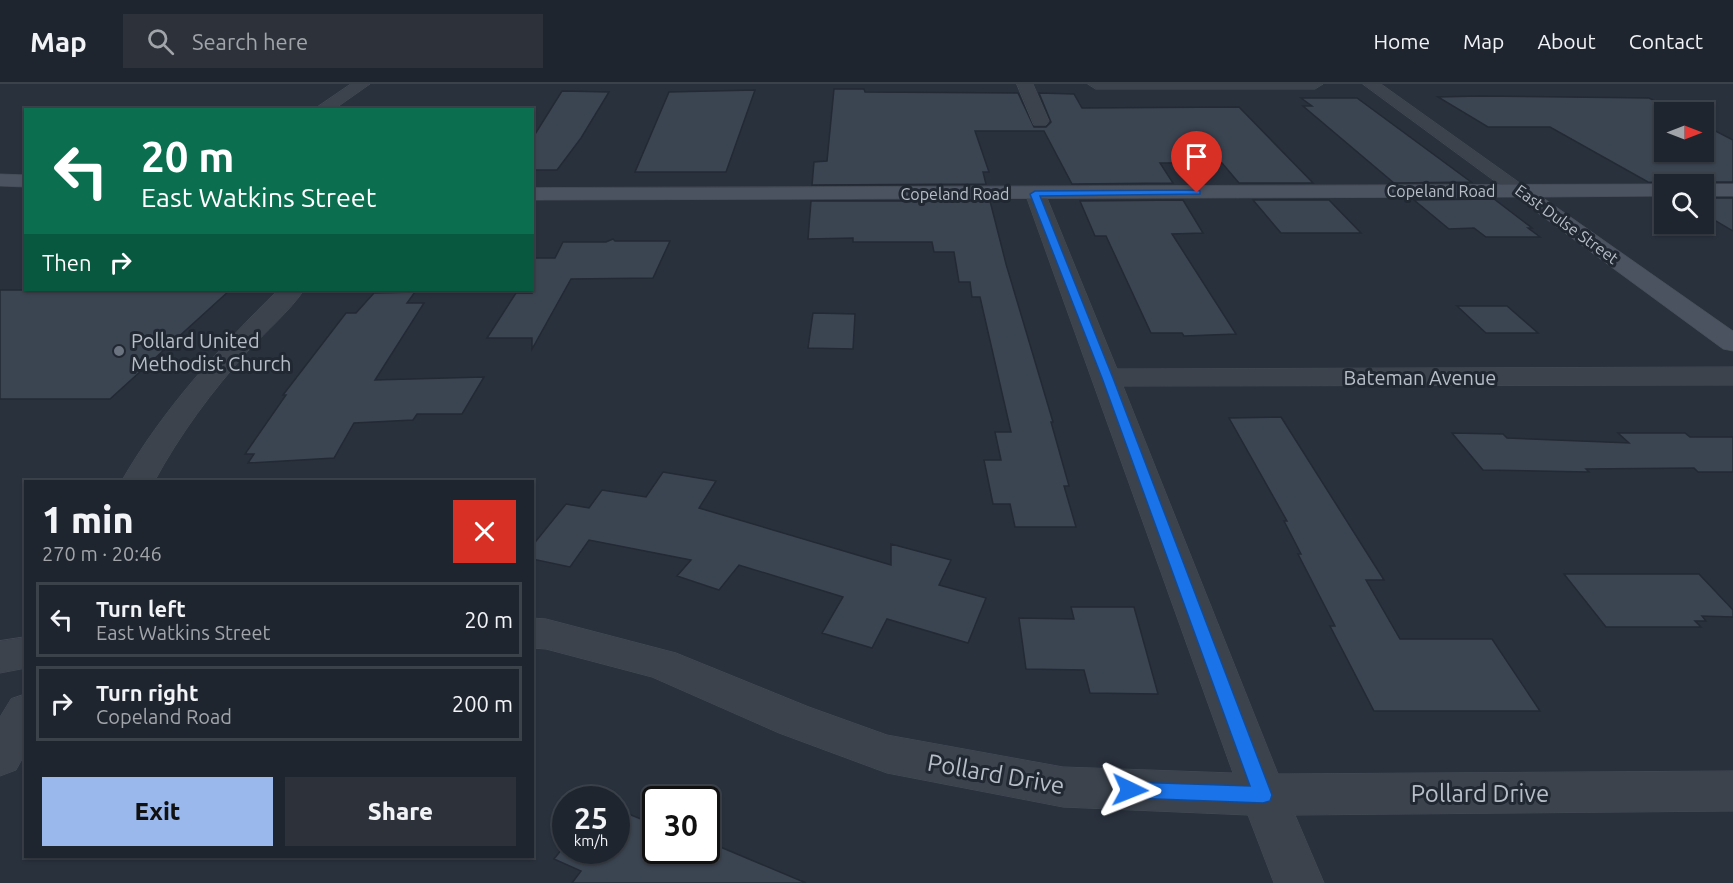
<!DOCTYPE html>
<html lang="en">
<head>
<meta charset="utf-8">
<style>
	:root { --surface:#1f252e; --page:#2c313a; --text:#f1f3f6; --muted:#a1a5aa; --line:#3c424a; --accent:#9ab8eb }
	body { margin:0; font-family:Ubuntu,sans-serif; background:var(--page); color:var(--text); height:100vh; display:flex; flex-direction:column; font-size:22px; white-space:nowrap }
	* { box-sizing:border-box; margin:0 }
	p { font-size:20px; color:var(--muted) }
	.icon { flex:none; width:33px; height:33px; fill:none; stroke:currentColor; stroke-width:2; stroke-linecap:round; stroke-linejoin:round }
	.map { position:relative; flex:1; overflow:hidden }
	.side { position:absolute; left:24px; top:396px; width:510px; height:378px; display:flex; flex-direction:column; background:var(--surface); border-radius:0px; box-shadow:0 2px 4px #0004,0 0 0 2px var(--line) }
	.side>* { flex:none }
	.guide { position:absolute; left:24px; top:24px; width:510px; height:183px; border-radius:0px; box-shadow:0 2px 4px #0004,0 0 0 2px var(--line); background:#0b6e4f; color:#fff; overflow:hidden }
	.needle { width:39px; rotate:90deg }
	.fabs { position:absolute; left:1654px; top:18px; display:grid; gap:12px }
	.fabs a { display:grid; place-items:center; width:60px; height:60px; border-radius:0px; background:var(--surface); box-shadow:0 2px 4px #0004,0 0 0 2px var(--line); font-size:30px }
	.speed { position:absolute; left:552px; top:702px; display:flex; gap:12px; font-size:30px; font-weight:700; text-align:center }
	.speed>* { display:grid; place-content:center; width:78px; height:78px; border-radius:50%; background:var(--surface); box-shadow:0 2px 4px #0004,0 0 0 2px var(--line); line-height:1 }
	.speed small { font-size:15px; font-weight:400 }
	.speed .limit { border:3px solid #111; border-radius:9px; background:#fff; color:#111 }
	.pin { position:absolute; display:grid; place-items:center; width:51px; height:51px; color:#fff; margin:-62px -26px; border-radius:50% 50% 50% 0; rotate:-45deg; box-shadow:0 0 6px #0007 }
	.pin .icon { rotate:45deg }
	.me { position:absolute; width:66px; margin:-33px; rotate:92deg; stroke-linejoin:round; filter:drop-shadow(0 0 4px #0008) }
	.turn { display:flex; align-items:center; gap:21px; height:126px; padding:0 18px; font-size:27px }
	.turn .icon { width:78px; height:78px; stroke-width:2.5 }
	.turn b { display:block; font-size:42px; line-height:51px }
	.then { display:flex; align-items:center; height:57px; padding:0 18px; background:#0003; gap:12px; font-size:22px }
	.round { display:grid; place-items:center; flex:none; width:63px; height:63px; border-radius:0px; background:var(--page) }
	.headline { display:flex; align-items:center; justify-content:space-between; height:102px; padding:0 18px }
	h1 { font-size:36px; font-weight:800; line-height:45px }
	.action { display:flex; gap:12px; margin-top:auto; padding:12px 18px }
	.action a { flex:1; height:69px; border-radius:0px; background:var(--accent); color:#111; font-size:24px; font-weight:800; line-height:69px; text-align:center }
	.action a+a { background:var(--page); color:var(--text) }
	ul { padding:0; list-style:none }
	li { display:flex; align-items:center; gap:18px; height:75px; margin:0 12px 9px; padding:0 6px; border:3px solid var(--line); border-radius:0px }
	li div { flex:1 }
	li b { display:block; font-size:22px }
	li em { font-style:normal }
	header { display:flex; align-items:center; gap:36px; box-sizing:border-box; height:84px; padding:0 30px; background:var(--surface); border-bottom:2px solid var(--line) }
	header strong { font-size:28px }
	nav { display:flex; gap:33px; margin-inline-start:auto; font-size:21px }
	.search { width:420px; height:54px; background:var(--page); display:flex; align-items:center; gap:15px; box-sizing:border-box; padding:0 21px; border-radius:0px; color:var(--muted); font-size:22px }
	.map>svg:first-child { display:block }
	.building { fill:#3b4552; stroke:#232a34; stroke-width:1.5 }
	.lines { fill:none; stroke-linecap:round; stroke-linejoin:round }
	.street-casing { stroke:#454c56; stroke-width:1 }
	.secondary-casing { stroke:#454c56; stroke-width:1 }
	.street { fill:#3c434d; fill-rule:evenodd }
	.secondary { fill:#4b5260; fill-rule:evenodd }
	.route { fill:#1a73e8; stroke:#114b97; stroke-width:1.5 }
	.worship-dot { fill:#6b7280; stroke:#212832; stroke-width:2 }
	.labels { text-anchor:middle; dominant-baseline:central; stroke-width:6; stroke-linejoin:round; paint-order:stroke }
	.far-street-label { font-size:16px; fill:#b8bec8; stroke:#212832 }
	.poi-label { font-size:20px; fill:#b8bec8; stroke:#212832; text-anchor:start }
	.street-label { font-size:20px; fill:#b8bec8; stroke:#212832 }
	.near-street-label { font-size:24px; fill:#b8bec8; stroke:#212832 }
</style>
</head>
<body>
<header>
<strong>Map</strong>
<div class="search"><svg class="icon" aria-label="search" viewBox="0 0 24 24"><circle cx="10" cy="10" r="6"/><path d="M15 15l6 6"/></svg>Search here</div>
<nav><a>Home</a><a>Map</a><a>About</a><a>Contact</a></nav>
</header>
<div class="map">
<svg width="1733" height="799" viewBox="0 0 1733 799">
	<rect width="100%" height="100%" fill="#29313d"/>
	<!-- building -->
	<path class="building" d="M 834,5 L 864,5 L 865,8 L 1018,9 L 1034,43 L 1046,43 L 1051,38 L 1039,9 L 1074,10 L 1082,24 L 1239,23 L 1313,99 L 1239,99 L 1222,79 L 1160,79 L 1173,99 L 1072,100 L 1044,47 L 975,47 L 989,88 L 983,88 L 986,100 L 812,101 L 814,78 L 827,77 Z
		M 755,6 L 726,88 L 635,88 L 669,8 Z
		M 562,7 L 609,8 L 581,54 L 557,86 L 532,86 L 532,55 Z
		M 1479,12 L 1649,14 L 1678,28 L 1665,28 L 1665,68 L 1704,68 L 1704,41 L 1733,56 L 1733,98 L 1704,98 L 1702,100 L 1648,98 L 1550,43 L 1488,43 L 1438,13 Z
		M 1301,14 L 1357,14 L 1471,98 L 1394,99 L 1303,22 L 1312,22 Z
		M 1704,114 L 1733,114 L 1733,147 L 1704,130 Z
		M 1494,115 L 1532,144 L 1528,144 L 1540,153 L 1486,153 L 1474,144 L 1449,145 L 1414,116 Z
		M 1183,116 L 1203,149 L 1172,150 L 1236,250 L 1184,252 L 1182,249 L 1151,249 L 1106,152 L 1095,152 L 1080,117 Z
		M 1253,116 L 1329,116 L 1361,149 L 1281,149 Z
		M 811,117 L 990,117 L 1006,180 L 1053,338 L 1051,338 L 1069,402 L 1064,402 L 1076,443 L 1015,443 L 1010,420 L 993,420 L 984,376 L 1001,376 L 995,348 L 1011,348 L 980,213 L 972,213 L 970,198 L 959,198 L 954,168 L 934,168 L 932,158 L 853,158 L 853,154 L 808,155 Z
		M 613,155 L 615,157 L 670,157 L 653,194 L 571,195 L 532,265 L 532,254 L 487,254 L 516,209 L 532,209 L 532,174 L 555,174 L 563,158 L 606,158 Z
		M 0,206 L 230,206 L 110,315 L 0,315 Z
		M 415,208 L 407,219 L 424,219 L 375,296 L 484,293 L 462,330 L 417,330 L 413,336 L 354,339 L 334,374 L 248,379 L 254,370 L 245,370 L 286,311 L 283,311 L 346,229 L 356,229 L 374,209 Z
		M 1457,222 L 1507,222 L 1538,249 L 1486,249 Z
		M 813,229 L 855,230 L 853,265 L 808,264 Z
		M 1281,333 L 1384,496 L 1366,496 L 1400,555 L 1492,555 L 1540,627 L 1374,627 L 1330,542 L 1335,542 L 1298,470 L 1301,470 L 1284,437 L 1287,437 L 1229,334 Z
		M 1452,349 L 1503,350 L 1507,354 L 1629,359 L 1618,349 L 1685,349 L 1690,353 L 1733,353 L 1733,388 L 1698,388 L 1694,384 L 1586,385 L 1589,388 L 1483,386 Z
		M 663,388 L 716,397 L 699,424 L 891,481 L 891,460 L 951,476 L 939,501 L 986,514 L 968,559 L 887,535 L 872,564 L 822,549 L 843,513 L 739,481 L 719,506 L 677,492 L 691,476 L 589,456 L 570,483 L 532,475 L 532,462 L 566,420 L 589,424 L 602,406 L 646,413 Z
		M 1564,490 L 1699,490 L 1733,526 L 1733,533 L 1702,532 L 1706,537 L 1695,537 L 1701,543 L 1606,543 Z
		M 1071,523 L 1134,523 L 1158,610 L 1090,609 L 1084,586 L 1026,585 L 1019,534 L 1074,535 Z
		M 616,725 L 656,741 L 656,766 L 706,766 L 706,757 L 806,799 L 572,799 L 581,787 L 554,775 L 566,760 L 566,766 L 616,766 Z"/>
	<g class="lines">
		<defs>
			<path id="street" d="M 351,0 L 370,0 L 333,26 L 313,26 Z
				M 1017,0 L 1033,0 L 1049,37 L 1046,41 L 1034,41 Z
				M 1088,0 L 1323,0 L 1315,5 L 1096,5 Z
				M 1363,0 L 1381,0 L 1531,107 L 1528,111 L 1514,111 Z
				M 1035,103 L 1042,105 L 1045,109 L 1117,285 L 1733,283 L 1733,301 L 1123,302 L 1278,690 L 1733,687 L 1733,727 L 1295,731 L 1324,799 L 1274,799 L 1248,731 L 1063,723 L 887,689 L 779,649 L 652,593 L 546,565 L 532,564 L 532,534 L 546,535 L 676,569 L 809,623 L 887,651 L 1063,683 L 1233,689 L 1025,109 L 1028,105 Z
				M 278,206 L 304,206 C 289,228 266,247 248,267 C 212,307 180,350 154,398 L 121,398 C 163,325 219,264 278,206 Z
				M 26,553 L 26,584 L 0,589 L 0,557 Z
				M 26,610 L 26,668 L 16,686 L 0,692 L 0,633 L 11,615 Z"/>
			<path id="secondary" d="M 0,90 L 26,91 L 26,103 L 0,102 Z
				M 1665,100 L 1668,100 L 1665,100 L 1665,112 L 1542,113 L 1733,247 L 1733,267 L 1723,265 L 1516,113 L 532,116 L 532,104 Z
				M 1701,100 L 1733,100 L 1733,112 L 1704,112 L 1704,100 Z"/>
		</defs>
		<!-- street casing -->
		<use href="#street" class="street-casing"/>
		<!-- secondary casing -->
		<use href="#secondary" class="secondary-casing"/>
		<!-- street -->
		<use href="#street" class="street"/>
		<!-- secondary -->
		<use href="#secondary" class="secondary"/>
	</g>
	<!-- route -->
	<path class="route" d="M 1197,106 L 1200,107 L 1200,110 L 1040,112 L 1113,294 L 1272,711 L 1270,717 L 1263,719 L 1130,714 L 1123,712 L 1120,706 L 1123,700 L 1130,698 L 1250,702 L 1102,294 L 1030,110 L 1035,107 Z"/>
	<!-- markers -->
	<circle class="worship-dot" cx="119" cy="267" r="6"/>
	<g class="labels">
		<!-- far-street labels -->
		<g class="far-street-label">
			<text x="1441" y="107">Copeland Road</text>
			<text x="955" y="110">Copeland Road</text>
			<text transform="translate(1567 140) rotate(36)">East Dulse Street</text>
		</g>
		<!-- poi labels -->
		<g class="poi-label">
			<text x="131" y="256">Pollard United<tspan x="131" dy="23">Methodist Church</tspan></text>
		</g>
		<!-- street labels -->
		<g class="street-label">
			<text x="1420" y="293">Bateman Avenue</text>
		</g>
		<!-- near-street labels -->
		<g class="near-street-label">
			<text transform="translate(996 690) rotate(10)">Pollard Drive</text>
			<text x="1480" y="709">Pollard Drive</text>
		</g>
	</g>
</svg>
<div class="fabs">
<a><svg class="needle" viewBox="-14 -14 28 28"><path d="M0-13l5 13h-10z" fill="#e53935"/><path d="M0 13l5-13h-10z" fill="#a1a5aa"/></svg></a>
<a><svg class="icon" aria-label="search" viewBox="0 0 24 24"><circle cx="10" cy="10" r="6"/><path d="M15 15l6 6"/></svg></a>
</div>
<div class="speed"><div>25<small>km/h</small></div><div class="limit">30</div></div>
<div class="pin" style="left:1197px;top:109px;background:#d93025"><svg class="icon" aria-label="arrive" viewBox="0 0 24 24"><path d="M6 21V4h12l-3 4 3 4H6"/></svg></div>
<svg class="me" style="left:1130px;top:706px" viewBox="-20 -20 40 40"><path d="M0-17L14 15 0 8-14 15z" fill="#1a73e8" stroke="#fff" stroke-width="4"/></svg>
<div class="guide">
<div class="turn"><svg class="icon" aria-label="left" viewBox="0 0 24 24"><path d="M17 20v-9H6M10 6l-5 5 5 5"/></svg><div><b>20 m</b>East Watkins Street</div></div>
<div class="then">Then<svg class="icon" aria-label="right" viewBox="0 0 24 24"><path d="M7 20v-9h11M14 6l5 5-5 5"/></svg></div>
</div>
<section class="side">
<div class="headline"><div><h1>1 min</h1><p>270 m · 20:46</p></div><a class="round" style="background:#d93025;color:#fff"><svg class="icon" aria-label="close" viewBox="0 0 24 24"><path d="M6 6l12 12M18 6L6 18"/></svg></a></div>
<ul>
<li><svg class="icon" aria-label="left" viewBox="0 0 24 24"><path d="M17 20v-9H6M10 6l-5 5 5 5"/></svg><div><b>Turn left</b><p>East Watkins Street</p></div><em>20 m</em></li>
<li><svg class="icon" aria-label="right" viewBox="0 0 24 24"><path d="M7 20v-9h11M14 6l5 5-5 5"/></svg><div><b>Turn right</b><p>Copeland Road</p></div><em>200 m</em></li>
</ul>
<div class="action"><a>Exit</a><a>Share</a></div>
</section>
</div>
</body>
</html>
